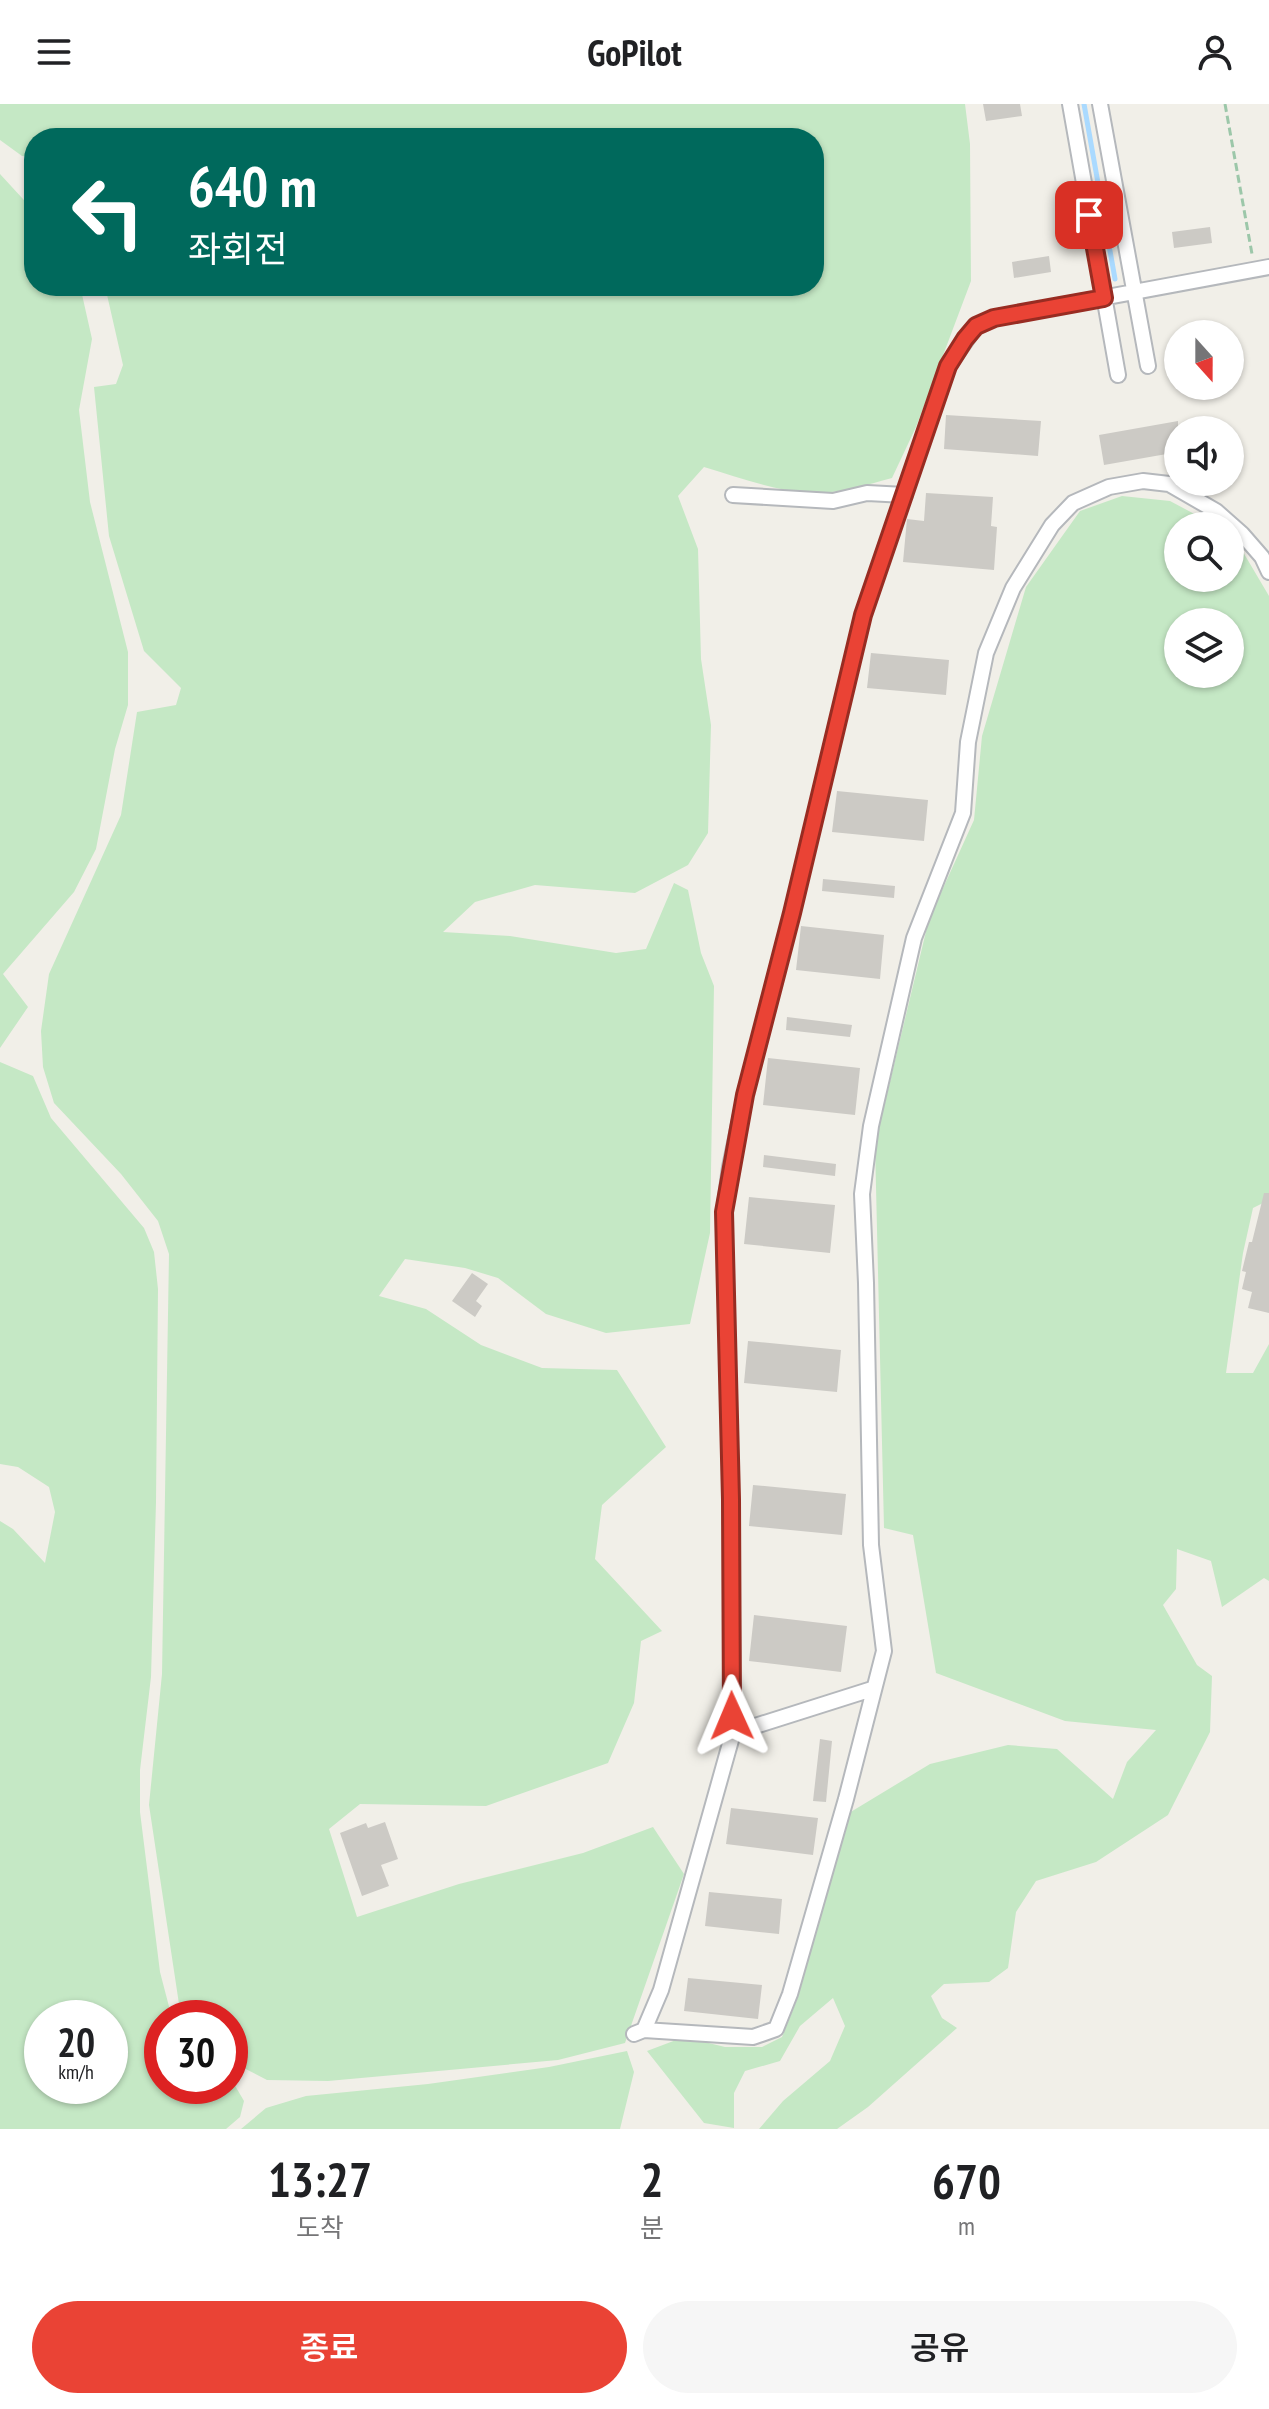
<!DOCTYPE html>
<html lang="ko">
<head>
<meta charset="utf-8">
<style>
	:root { --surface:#fff; --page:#f6f6f6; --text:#202124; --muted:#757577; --accent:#ea4335 }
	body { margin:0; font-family:"PT Sans Narrow","Noto Sans KR",sans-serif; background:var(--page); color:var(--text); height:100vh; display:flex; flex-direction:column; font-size:30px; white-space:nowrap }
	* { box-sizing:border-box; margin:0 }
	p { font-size:26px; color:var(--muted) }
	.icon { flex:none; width:44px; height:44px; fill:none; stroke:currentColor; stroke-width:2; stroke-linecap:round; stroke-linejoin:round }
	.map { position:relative; height:2025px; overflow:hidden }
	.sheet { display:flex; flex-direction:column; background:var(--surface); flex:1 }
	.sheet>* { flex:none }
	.top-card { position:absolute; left:24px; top:24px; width:800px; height:168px; border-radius:32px; box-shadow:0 2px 6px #0004; background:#00695c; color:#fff; overflow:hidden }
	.needle { width:52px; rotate:159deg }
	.buttons { position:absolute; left:1164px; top:216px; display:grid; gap:16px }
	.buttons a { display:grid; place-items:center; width:80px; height:80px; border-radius:50%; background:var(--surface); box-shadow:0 2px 6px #0004; font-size:40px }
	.speed { position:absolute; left:24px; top:1896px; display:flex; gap:16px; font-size:40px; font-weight:700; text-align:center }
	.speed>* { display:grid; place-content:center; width:104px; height:104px; border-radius:50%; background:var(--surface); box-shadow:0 2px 6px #0004; line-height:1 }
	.speed small { font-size:20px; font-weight:400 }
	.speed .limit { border:12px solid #d22; background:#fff; color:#111 }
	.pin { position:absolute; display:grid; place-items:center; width:68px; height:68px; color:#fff; margin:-34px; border-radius:16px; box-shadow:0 4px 12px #0006 }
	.me { position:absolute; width:88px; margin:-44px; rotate:359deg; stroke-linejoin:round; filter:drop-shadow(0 0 6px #0008) }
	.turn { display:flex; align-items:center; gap:28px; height:168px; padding:0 32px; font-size:36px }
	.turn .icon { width:104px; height:104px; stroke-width:2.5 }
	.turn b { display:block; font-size:56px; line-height:68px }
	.eta { display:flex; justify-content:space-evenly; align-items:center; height:136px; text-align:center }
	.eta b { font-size:48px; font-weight:600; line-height:56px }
	.primary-button { display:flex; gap:16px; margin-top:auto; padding:16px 32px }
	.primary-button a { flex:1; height:92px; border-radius:48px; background:var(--accent); color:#fff; font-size:32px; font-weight:600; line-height:92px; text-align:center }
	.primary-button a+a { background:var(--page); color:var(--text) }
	header { display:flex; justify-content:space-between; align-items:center; height:104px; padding:0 32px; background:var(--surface); font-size:36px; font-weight:600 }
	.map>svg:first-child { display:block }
	.green { fill:#c5e8c5; fill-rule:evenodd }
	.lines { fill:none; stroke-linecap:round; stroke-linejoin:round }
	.stream { stroke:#aadaff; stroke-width:5 }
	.building { fill:#cccac5 }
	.minor-casing { stroke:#b5b8bc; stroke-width:18 }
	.path { stroke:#9cc7a9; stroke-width:3; stroke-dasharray:8 4; stroke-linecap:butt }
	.minor { stroke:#fff; stroke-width:14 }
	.route-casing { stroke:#982c22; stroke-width:20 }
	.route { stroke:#ea4335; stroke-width:14 }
</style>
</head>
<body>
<header><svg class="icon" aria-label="menu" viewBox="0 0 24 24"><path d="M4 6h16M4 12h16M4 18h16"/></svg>GoPilot<svg class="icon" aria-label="person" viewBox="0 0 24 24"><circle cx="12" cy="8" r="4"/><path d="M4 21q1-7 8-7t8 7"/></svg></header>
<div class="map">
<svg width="1269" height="2025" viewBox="0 0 1269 2025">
	<rect width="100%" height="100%" fill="#f1efe8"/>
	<!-- green -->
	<path class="green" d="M 0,0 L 965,0 L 970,40 L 971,177 L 916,323 L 892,374 C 866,381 837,390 810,389 C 774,387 738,373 704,363 L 678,392 L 698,445 L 701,555 L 711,621 L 708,729 L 688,761 L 635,789 L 535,781 L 475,798 L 443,828 L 510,832 L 616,849 L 646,845 L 674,779 L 688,786 L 701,849 L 714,882 L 710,1129 L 690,1220 L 606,1229 L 546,1210 L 498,1174 L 465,1164 L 405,1155 L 379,1192 L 426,1205 L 481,1241 L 542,1264 L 617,1266 L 666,1343 L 602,1401 L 595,1455 L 662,1527 L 641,1537 L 634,1599 L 608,1659 L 486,1702 L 360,1700 L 329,1725 L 357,1813 L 459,1780 L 583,1749 L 653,1723 L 684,1770 L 625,1939 L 558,1956 L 328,1977 L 267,1976 L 230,1957 L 230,1914 L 187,1914 L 179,1900 L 149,1701 L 162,1570 L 169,1150 L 158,1117 L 121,1070 L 54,999 L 43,963 L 41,927 L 49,870 L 121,711 L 137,608 L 176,601 L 181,584 L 144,547 L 109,432 L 94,283 L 116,280 L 123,261 L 105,182 L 814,182 L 814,34 L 34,34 L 34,53 L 22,52 L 0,36 Z
		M 0,70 L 34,107 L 34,182 L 79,182 L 81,186 L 92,235 L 79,306 L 90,398 L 128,548 L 128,601 L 115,645 L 96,745 L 74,788 L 3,870 L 28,903 L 0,944 Z
		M 1122,392 L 1170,397 L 1217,422 L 1178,422 L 1178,474 L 1230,474 L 1230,434 L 1243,448 L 1269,492 L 1269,1096 L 1253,1104 L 1243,1149 L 1226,1269 L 1253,1269 L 1269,1240 L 1269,1477 L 1264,1474 L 1222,1503 L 1211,1457 L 1177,1445 L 1176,1485 L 1163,1501 L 1197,1561 L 1212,1572 L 1210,1628 L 1168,1711 L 1096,1758 L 1036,1777 L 1016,1808 L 1008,1864 L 989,1878 L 944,1880 L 931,1892 L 942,1914 L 957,1924 L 868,2003 L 837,2025 L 759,2025 L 783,1997 L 830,1957 L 845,1922 L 833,1894 L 800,1922 L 780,1957 L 745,1967 L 734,1989 L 734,2024 L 704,2019 L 647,1947 L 684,1933 L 725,1943 L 762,1943 L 782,1933 L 798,1893 L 849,1709 L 930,1660 L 1008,1641 L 1057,1645 L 1113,1695 L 1127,1658 L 1156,1626 L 1065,1617 L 936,1569 L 913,1431 L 884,1424 L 875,1040 L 929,815 L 974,716 L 982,632 L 1026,483 L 1080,407 ZM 1178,518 L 1230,518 L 1230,570 L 1178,570 Z
		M 0,958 L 33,972 L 51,1014 L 144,1124 L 154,1148 L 158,1185 L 156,1398 L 151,1573 L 140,1666 L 140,1708 L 160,1868 L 172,1914 L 162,1914 L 162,1982 L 230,1982 L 230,1973 L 244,1997 L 240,2013 L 226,2025 L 0,2025 L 0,1417 L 13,1425 L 45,1459 L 55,1408 L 49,1383 L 18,1363 L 0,1360 ZM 110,1914 L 110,1982 L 42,1982 L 42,1914 Z
		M 627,1947 L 634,1968 L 620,2025 L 241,2025 L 266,2004 L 306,1992 L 428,1980 L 549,1963 Z"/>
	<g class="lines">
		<!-- stream -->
		<path class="stream" d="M 1084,0 L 1115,175"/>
	</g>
	<!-- building -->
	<path class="building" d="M 983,0 L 1020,0 L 1022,12 L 986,17 Z
		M 1210,123 L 1212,139 L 1174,144 L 1172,128 Z
		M 1049,152 L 1051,168 L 1014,174 L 1012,158 Z
		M 946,311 L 1041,317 L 1038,352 L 944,345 Z
		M 1178,317 L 1178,348 L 1104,361 L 1099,331 Z
		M 926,389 L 993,393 L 991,422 L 997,423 L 994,466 L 903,458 L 907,415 L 924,417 Z
		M 871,549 L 949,556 L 946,591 L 867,584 Z
		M 837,687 L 928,696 L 924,737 L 832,728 Z
		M 823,775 L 895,782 L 894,794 L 822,787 Z
		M 801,822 L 884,831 L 880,875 L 796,866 Z
		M 787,913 L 852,921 L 850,933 L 786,926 Z
		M 768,954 L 860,964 L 855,1011 L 763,1001 Z
		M 764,1051 L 836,1060 L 835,1072 L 763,1063 Z
		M 1264,1089 L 1269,1089 L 1269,1209 L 1248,1204 L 1252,1188 L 1242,1185 L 1246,1168 L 1242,1167 L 1249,1138 L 1252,1138 Z
		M 749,1093 L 835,1101 L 830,1149 L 744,1140 Z
		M 472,1169 L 488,1180 L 476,1197 L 482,1202 L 475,1213 L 452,1197 Z
		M 748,1237 L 841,1246 L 837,1288 L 744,1279 Z
		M 753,1381 L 846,1390 L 842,1431 L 749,1422 Z
		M 754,1511 L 847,1522 L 841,1568 L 749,1557 Z
		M 820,1635 L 832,1637 L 826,1698 L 813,1697 Z
		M 731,1704 L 818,1714 L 813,1751 L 726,1740 Z
		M 385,1718 L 398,1755 L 381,1761 L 389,1782 L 362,1792 L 340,1729 L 366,1719 L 368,1724 Z
		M 709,1788 L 782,1795 L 779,1830 L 705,1822 Z
		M 688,1874 L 762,1881 L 758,1915 L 684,1907 Z"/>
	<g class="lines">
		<defs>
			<path id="minor" d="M 1070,0 L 1118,271
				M 1100,0 L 1148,262
				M 733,391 L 833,397 L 867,389 L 905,391
				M 733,1629 L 872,1585
				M 644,1926 L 661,1886 L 733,1629 L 731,1395 L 724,1108 L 730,1063 L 745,991 L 792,809 L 863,511 L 948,262 L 976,222 L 994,214 L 1269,163
				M 634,1930 L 644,1926 L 753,1933 L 776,1925 L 790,1890 L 846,1695 L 884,1547 L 871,1441 L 866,1179 L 862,1090 L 871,1022 L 914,834 L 963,709 L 968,638 L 986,549 L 1013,484 L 1052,421 L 1073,399 L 1109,383 L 1143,377 L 1169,380 L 1216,407 L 1242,430 L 1262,453 L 1269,468"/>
		</defs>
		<!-- minor casing -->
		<use href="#minor" class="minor-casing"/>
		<!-- path -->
		<path class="path" d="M 1225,0 L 1252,150"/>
		<!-- minor -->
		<use href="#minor" class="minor"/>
	</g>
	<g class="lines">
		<defs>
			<path id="route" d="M 732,1612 L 731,1395 L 724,1108 L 745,991 L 792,809 L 863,511 L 948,262 L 965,235 L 976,222 L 994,214 L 1104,194 L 1089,111"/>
		</defs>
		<!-- route casing -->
		<use href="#route" class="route-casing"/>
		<!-- route -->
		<use href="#route" class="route"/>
	</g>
</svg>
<div class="buttons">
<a><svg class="needle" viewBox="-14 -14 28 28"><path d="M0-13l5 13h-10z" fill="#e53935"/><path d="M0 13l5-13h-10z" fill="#757577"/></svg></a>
<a><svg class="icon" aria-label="sound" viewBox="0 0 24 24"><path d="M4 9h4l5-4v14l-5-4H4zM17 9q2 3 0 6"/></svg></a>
<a><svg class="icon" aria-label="search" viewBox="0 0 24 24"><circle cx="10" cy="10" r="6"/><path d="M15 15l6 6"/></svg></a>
<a><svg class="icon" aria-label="layers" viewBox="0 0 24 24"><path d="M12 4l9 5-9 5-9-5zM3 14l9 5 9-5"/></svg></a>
</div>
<div class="speed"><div>20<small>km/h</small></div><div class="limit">30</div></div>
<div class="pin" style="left:1089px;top:111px;background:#d93025"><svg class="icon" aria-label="arrive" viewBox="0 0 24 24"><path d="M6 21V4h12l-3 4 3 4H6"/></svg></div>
<svg class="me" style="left:732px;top:1612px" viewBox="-20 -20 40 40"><path d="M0-17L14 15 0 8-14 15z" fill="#ea4335" stroke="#fff" stroke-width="4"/></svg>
<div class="top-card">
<div class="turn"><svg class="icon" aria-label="left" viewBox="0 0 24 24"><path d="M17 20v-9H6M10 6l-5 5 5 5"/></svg><div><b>640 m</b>좌회전</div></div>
</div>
</div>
<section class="sheet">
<div class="eta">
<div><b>13:27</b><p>도착</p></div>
<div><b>2</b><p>분</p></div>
<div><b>670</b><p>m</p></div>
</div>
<div class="primary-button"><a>종료</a><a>공유</a></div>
</section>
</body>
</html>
